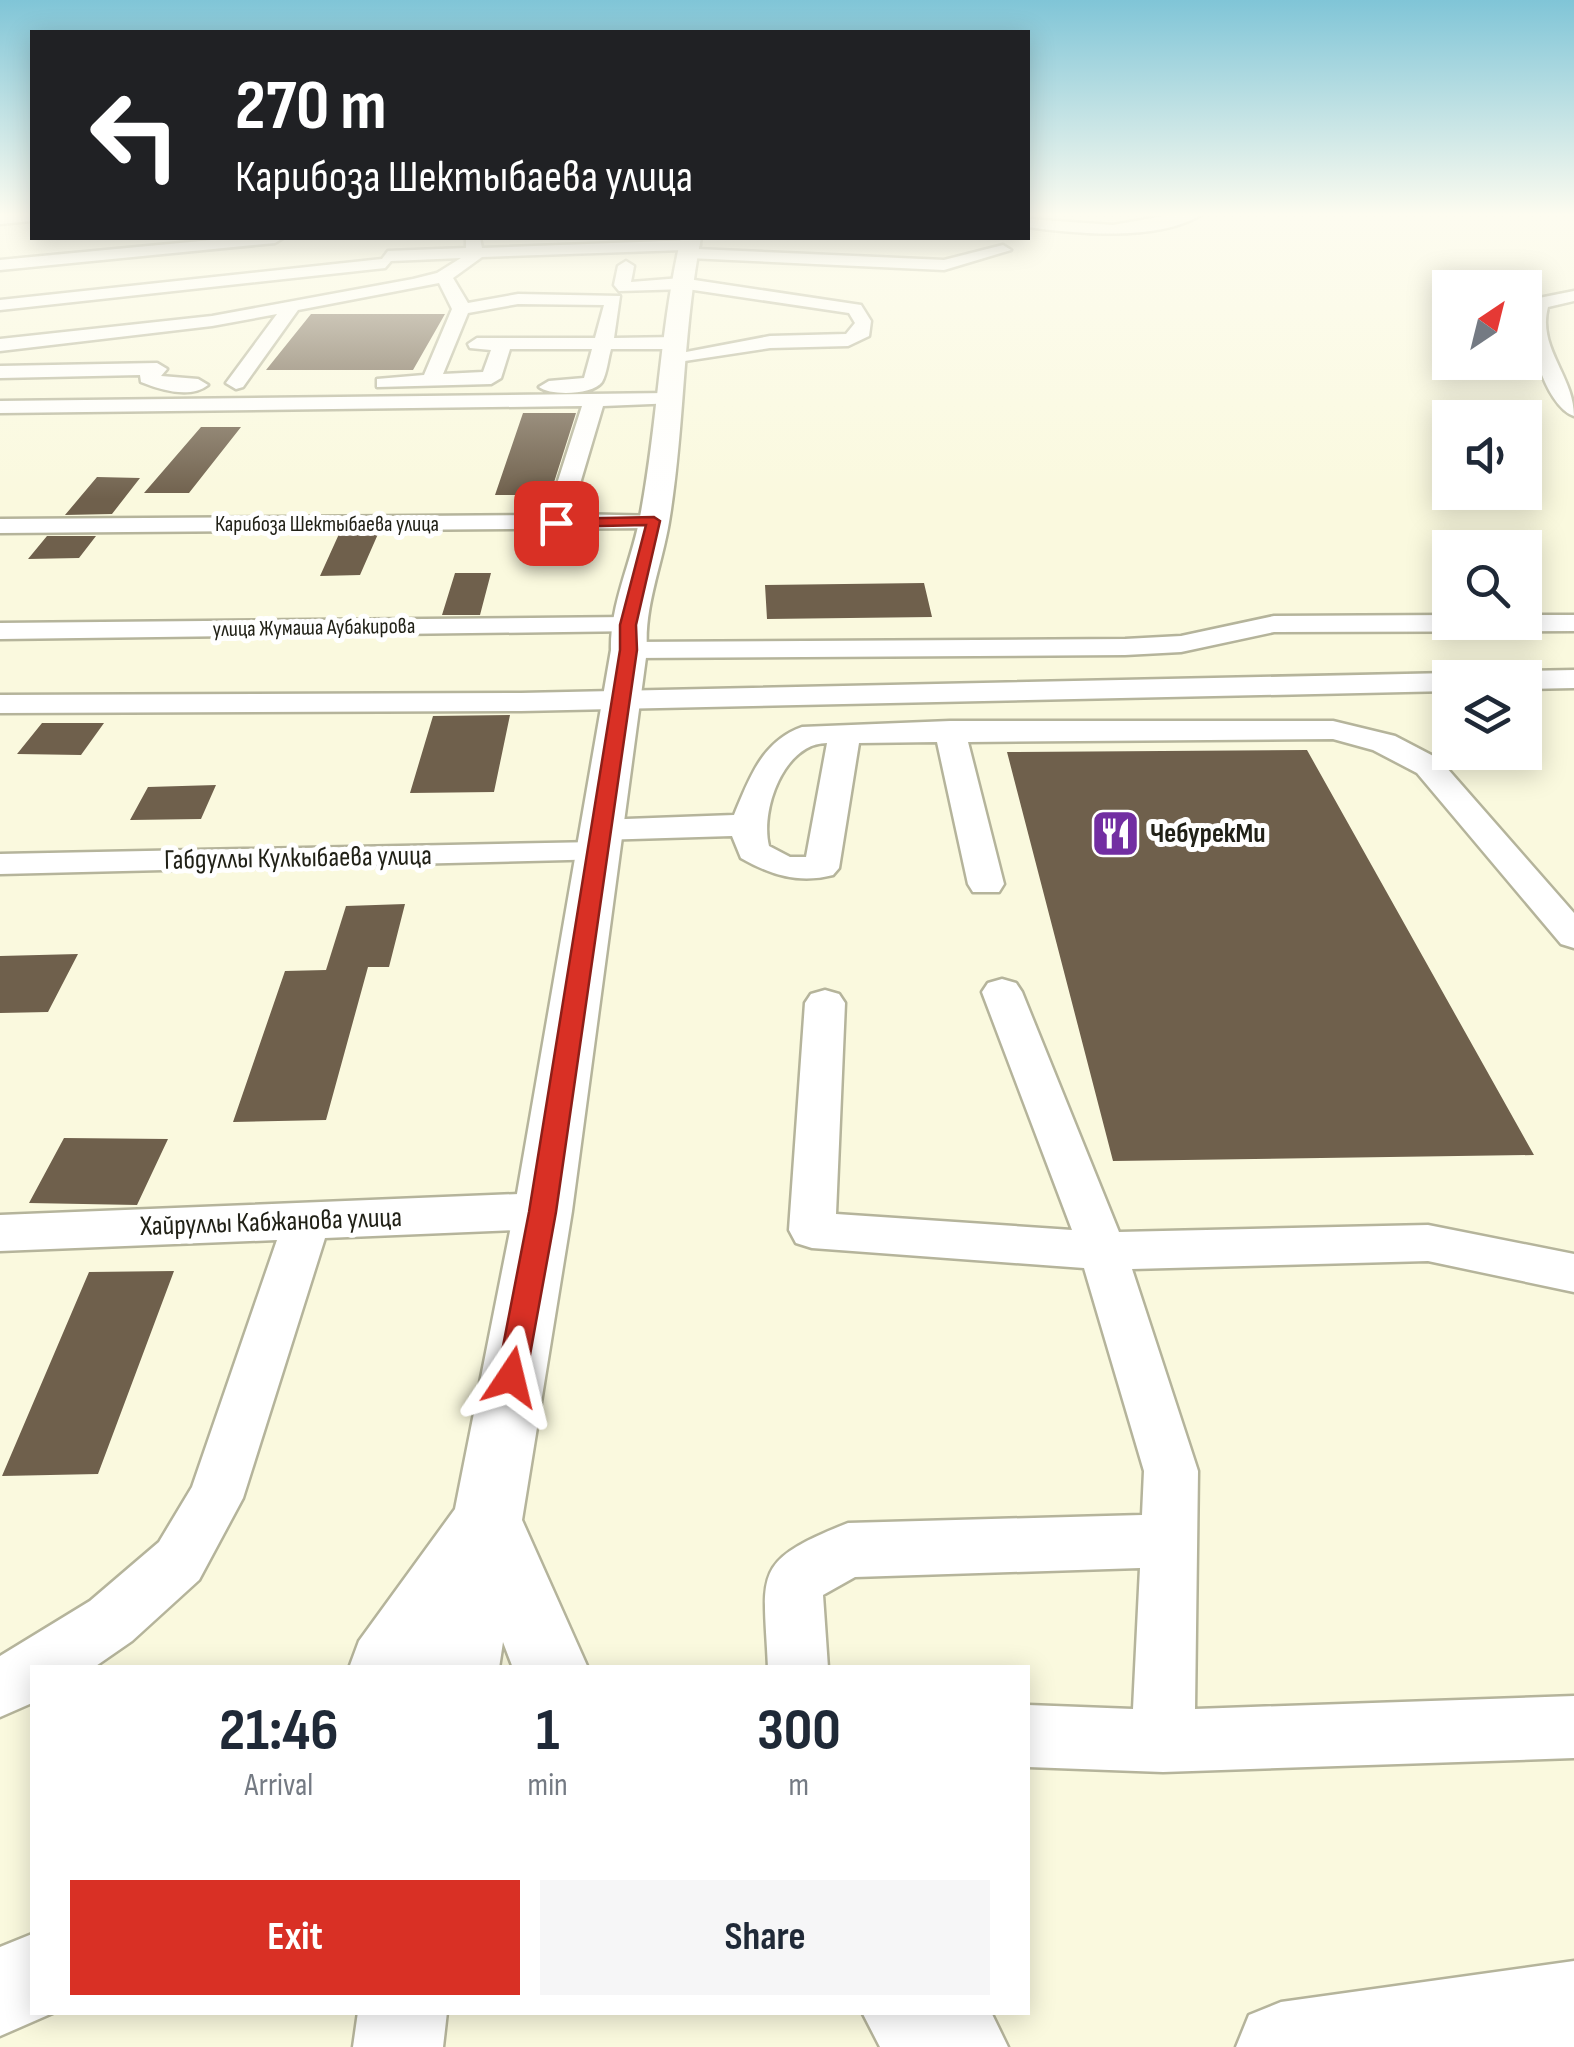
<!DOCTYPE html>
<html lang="en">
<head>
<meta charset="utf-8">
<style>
	:root { --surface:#fff; --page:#f6f6f7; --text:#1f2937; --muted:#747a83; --accent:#d93025 }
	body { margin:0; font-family:"Sofia Sans Condensed",sans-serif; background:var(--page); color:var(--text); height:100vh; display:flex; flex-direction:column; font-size:38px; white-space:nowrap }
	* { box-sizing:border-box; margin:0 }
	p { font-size:32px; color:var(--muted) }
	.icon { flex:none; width:55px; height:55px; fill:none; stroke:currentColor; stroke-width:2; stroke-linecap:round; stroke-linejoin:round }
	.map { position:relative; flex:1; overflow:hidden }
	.side { position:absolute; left:30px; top:1665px; width:1000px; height:350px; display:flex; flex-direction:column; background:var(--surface); border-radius:0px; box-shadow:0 5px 25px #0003 }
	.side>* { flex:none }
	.banner { position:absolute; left:30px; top:30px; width:1000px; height:210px; border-radius:0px; box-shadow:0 5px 25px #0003; background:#202124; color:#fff; overflow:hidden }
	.needle { width:65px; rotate:35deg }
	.fabs { position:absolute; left:1432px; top:270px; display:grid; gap:20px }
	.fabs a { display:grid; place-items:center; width:110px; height:110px; border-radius:0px; background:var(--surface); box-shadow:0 5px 25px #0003; font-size:50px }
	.pin { position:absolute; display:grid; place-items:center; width:85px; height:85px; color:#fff; margin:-42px; border-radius:20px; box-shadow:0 5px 15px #0006 }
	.me { position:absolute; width:110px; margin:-55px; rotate:10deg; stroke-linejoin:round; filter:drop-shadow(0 0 8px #0008) }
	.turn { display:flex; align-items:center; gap:35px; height:210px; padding:0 40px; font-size:45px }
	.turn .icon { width:130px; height:130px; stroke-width:2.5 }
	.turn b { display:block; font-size:70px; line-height:85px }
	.eta { display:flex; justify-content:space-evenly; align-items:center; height:170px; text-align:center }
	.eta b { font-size:60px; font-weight:700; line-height:70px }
	.button { display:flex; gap:20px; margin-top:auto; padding:20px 40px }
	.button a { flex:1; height:115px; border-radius:0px; background:var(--accent); color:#fff; font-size:40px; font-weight:700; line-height:115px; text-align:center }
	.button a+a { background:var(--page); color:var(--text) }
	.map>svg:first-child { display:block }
	.building { fill:#6f604c }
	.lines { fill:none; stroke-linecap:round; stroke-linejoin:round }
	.minor-casing { stroke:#b5b49b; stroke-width:5 }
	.major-casing { stroke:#b5b49b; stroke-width:5 }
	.minor { fill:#fff; fill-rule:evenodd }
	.major { fill:#fff; fill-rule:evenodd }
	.route { fill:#d93025; stroke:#8d1f18; stroke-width:2.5 }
	.labels { text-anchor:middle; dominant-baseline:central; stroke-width:10; stroke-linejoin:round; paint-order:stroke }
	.far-street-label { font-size:22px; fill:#212117; stroke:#fff }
	.poi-label { font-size:28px; font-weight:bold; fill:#212117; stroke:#fff; text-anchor:start }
	.street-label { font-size:28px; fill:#212117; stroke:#fff }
</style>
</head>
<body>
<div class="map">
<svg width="1574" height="2047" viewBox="0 0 1574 2047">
	<rect width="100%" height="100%" fill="#faf9de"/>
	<!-- building -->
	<path class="building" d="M 311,314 L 445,314 L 413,370 L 266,370 Z
		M 523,413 L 576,413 L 550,495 L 495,495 Z
		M 201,427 L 241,427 L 189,493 L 144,493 Z
		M 97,477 L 140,478 L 112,514 L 65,515 Z
		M 339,534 L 378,534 L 360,575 L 320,576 Z
		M 47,536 L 96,536 L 79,558 L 28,559 Z
		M 455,573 L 491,573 L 480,615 L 442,615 Z
		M 924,583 L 932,617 L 767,619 L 765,585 Z
		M 510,715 L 494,792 L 410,793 L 433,716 Z
		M 42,723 L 104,723 L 81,755 L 17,754 Z
		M 1307,750 L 1534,1155 L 1113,1161 L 1007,752 Z
		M 216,785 L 201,819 L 130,820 L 148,787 Z
		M 405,904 L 389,967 L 368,967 L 326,1120 L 233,1122 L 285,971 L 326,970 L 346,906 Z
		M 78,954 L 48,1012 L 0,1013 L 0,956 Z
		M 64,1138 L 168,1139 L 137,1205 L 29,1203 Z
		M 174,1271 L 98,1474 L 2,1476 L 89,1272 Z"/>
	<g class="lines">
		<defs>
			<path id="minor" d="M 32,213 L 32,221 L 0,224 L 0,216 Z
				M 1181,213 L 1204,213 C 1161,242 1077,234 1028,227 L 1028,219 L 1113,225 Z
				M 233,238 L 283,238 L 275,243 L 0,270 L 0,260 Z
				M 466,238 L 480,238 L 482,248 L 692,240 L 700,245 L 696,249 L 944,260 L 1003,245 L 1011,250 L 944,270 L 689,258 L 683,256 L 683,250 L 482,257 L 453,278 L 468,303 L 518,294 L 620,296 L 614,338 L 677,337 L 686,343 L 677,349 L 611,349 C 608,359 607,373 602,382 C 593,395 550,396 539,387 L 549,381 L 584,378 L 592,349 L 510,349 L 501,378 L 491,384 L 377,387 L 377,379 L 424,375 L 452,309 L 439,283 L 298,310 L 243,387 L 236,389 L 226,383 L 277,314 L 212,326 L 0,351 L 0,339 L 212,316 L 413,279 L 437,273 L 461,258 L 391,261 L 385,268 L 0,310 L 0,300 L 382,259 L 388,251 L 466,248 ZM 518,304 L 604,305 L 595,338 L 477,338 L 468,344 L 470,348 L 491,350 L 483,372 L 443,374 L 468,313 Z
				M 626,261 L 634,266 L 631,282 L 681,278 L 861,305 L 871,321 L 869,336 L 848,346 L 770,348 L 665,364 L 665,356 L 770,336 L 846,334 L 855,323 L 849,313 L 687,289 L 619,291 L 614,285 L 618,266 Z
				M 1574,291 L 1574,301 L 1548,307 C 1537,348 1574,376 1574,416 C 1545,407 1521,326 1534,299 Z
				M 157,363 L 167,369 L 161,376 L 198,379 L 208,385 C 190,399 161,390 141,382 L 140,375 L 0,378 L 0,366 Z
				M 669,393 L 676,395 L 676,403 L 603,406 L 571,514 L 663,516 L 666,521 L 663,526 L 654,528 L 0,533 L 0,519 L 547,515 L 582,406 L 0,413 L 0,401 Z
				M 1450,615 L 1450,622 L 1525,622 L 1525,615 L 1574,615 L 1574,631 L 1274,632 L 1181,652 L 1125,655 L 629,658 L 615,650 L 629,642 L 1125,639 L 1181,636 L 1274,616 Z
				M 628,617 L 638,619 L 642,625 L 638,631 L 0,639 L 0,623 Z
				M 1574,670 L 1574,688 L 1525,689 L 1525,678 L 1512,678 L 1525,671 Z
				M 1450,673 L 1462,678 L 1450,678 L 1450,691 L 521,711 L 0,713 L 0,695 L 521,693 Z
				M 950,721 L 1333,721 L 1395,736 L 1439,759 L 1574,913 L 1574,948 L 1561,944 L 1417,773 L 1373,750 L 1333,739 L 968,742 L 1004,884 L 999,892 L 973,892 L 968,884 L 937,742 L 859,743 L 839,868 L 833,875 C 799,884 771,875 741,858 L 732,836 L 599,840 L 587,837 L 582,830 L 587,823 L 599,820 L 734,815 C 749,779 762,741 802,727 ZM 827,743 L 806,857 L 790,857 L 769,846 C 760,810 784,743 827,743 Z
				M 596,842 L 608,845 L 613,852 L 608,859 L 0,874 L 0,854 Z
				M 1002,979 L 1016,983 L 1022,992 L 1119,1232 L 1428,1225 L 1574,1254 L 1574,1292 L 1428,1261 L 1132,1269 L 1198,1471 L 1195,1709 L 1574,1696 L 1574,1758 L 1163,1772 L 1028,1767 L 1028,1705 L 1133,1709 L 1140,1568 L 855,1577 L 823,1595 L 828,1668 L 768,1668 C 764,1572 750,1562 848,1523 L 1142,1515 L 1144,1471 L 1084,1268 L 812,1248 L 796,1243 L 789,1230 L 805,1003 L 811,994 L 825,990 L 839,994 L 845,1003 L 836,1214 L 1072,1230 L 982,992 L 988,983 Z
				M 543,1193 L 559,1199 L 566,1211 L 559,1223 L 543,1229 L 325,1238 L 243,1498 L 199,1580 L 132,1641 L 93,1668 L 32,1668 L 32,1703 L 0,1717 L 0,1656 L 90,1601 L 159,1542 L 192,1487 L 277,1240 L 0,1251 L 0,1215 Z"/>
			<path id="major" d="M 681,238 L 701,238 C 682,332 685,428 669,522 C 662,565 644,606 647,650 L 572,1211 L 522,1520 L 588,1668 L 513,1668 L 503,1642 L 499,1668 L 349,1668 L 359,1641 L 455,1509 L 514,1211 L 611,650 C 610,606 630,565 639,522 C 658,428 659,331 681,238 Z
				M 32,1934 L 32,2012 L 55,2012 L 0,2036 L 0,1947 Z
				M 1574,1961 L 1574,2047 L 1236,2047 L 1249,2015 L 1281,2002 Z
				M 358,2012 L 447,2012 L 443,2047 L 353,2047 Z
				M 862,2012 L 991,2012 L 1008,2047 L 880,2047 Z"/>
		</defs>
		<!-- minor casing -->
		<use href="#minor" class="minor-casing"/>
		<!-- major casing -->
		<use href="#major" class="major-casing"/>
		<!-- minor -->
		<use href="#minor" class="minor"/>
		<!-- major -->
		<use href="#major" class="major"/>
	</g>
	<!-- sky -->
	<linearGradient id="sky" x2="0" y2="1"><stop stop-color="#80c5d7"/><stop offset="0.43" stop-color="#fdfcf0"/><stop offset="1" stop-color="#fdfcf0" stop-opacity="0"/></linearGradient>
	<rect width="1574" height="499" fill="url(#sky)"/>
	<!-- route -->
	<path class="route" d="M 654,517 L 660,521 L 636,625 L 637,650 L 556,1212 L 526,1377 L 522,1386 L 511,1390 L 501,1386 L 497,1377 L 529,1212 L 620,650 L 620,625 L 646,525 L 556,527 L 550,523 L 556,519 Z"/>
	<!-- icons -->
	<defs>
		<symbol id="restaurant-square" viewBox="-11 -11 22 22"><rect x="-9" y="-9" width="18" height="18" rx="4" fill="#722ea2" stroke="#fff"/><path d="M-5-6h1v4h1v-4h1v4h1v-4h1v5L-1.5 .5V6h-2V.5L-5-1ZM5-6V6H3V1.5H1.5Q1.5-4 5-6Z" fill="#fff"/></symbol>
	</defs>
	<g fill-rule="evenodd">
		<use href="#restaurant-square" x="1088" y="806" width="55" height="55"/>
	</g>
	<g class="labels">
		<!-- far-street labels -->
		<g class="far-street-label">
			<text x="327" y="524">Карибоза Шектыбаева улица</text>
			<text transform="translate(314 628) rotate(-1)">улица Жумаша Аубакирова</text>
		</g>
		<!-- poi labels -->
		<g class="poi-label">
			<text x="1150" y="833">ЧебурекМи</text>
		</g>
		<!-- street labels -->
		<g class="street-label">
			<text transform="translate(298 858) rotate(-1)">Габдуллы Кулкыбаева улица</text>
			<text transform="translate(271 1222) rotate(-2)">Хайруллы Кабжанова улица</text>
		</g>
	</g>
</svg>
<div class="fabs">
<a><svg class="needle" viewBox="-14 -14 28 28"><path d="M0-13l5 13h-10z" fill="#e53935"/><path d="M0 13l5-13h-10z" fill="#747a83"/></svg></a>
<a><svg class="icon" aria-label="sound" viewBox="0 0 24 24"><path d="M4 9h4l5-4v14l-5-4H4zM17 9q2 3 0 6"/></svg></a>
<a><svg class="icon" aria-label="search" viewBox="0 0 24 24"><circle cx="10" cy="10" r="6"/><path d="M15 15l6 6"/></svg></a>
<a><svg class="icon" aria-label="layers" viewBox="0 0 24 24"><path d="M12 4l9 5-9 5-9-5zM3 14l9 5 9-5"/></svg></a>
</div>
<div class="pin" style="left:556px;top:523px;background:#d93025"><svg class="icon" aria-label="arrive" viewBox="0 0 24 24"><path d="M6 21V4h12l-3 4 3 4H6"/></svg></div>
<svg class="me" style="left:511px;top:1377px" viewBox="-20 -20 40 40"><path d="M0-17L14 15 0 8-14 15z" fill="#d93025" stroke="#fff" stroke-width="4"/></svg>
<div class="banner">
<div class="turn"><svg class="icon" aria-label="left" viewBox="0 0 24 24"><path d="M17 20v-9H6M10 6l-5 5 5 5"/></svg><div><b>270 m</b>Карибоза Шектыбаева улица</div></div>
</div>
<section class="side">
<div class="eta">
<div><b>21:46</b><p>Arrival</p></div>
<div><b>1</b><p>min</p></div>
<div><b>300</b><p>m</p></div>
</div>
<div class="button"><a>Exit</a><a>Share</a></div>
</section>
</div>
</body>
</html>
